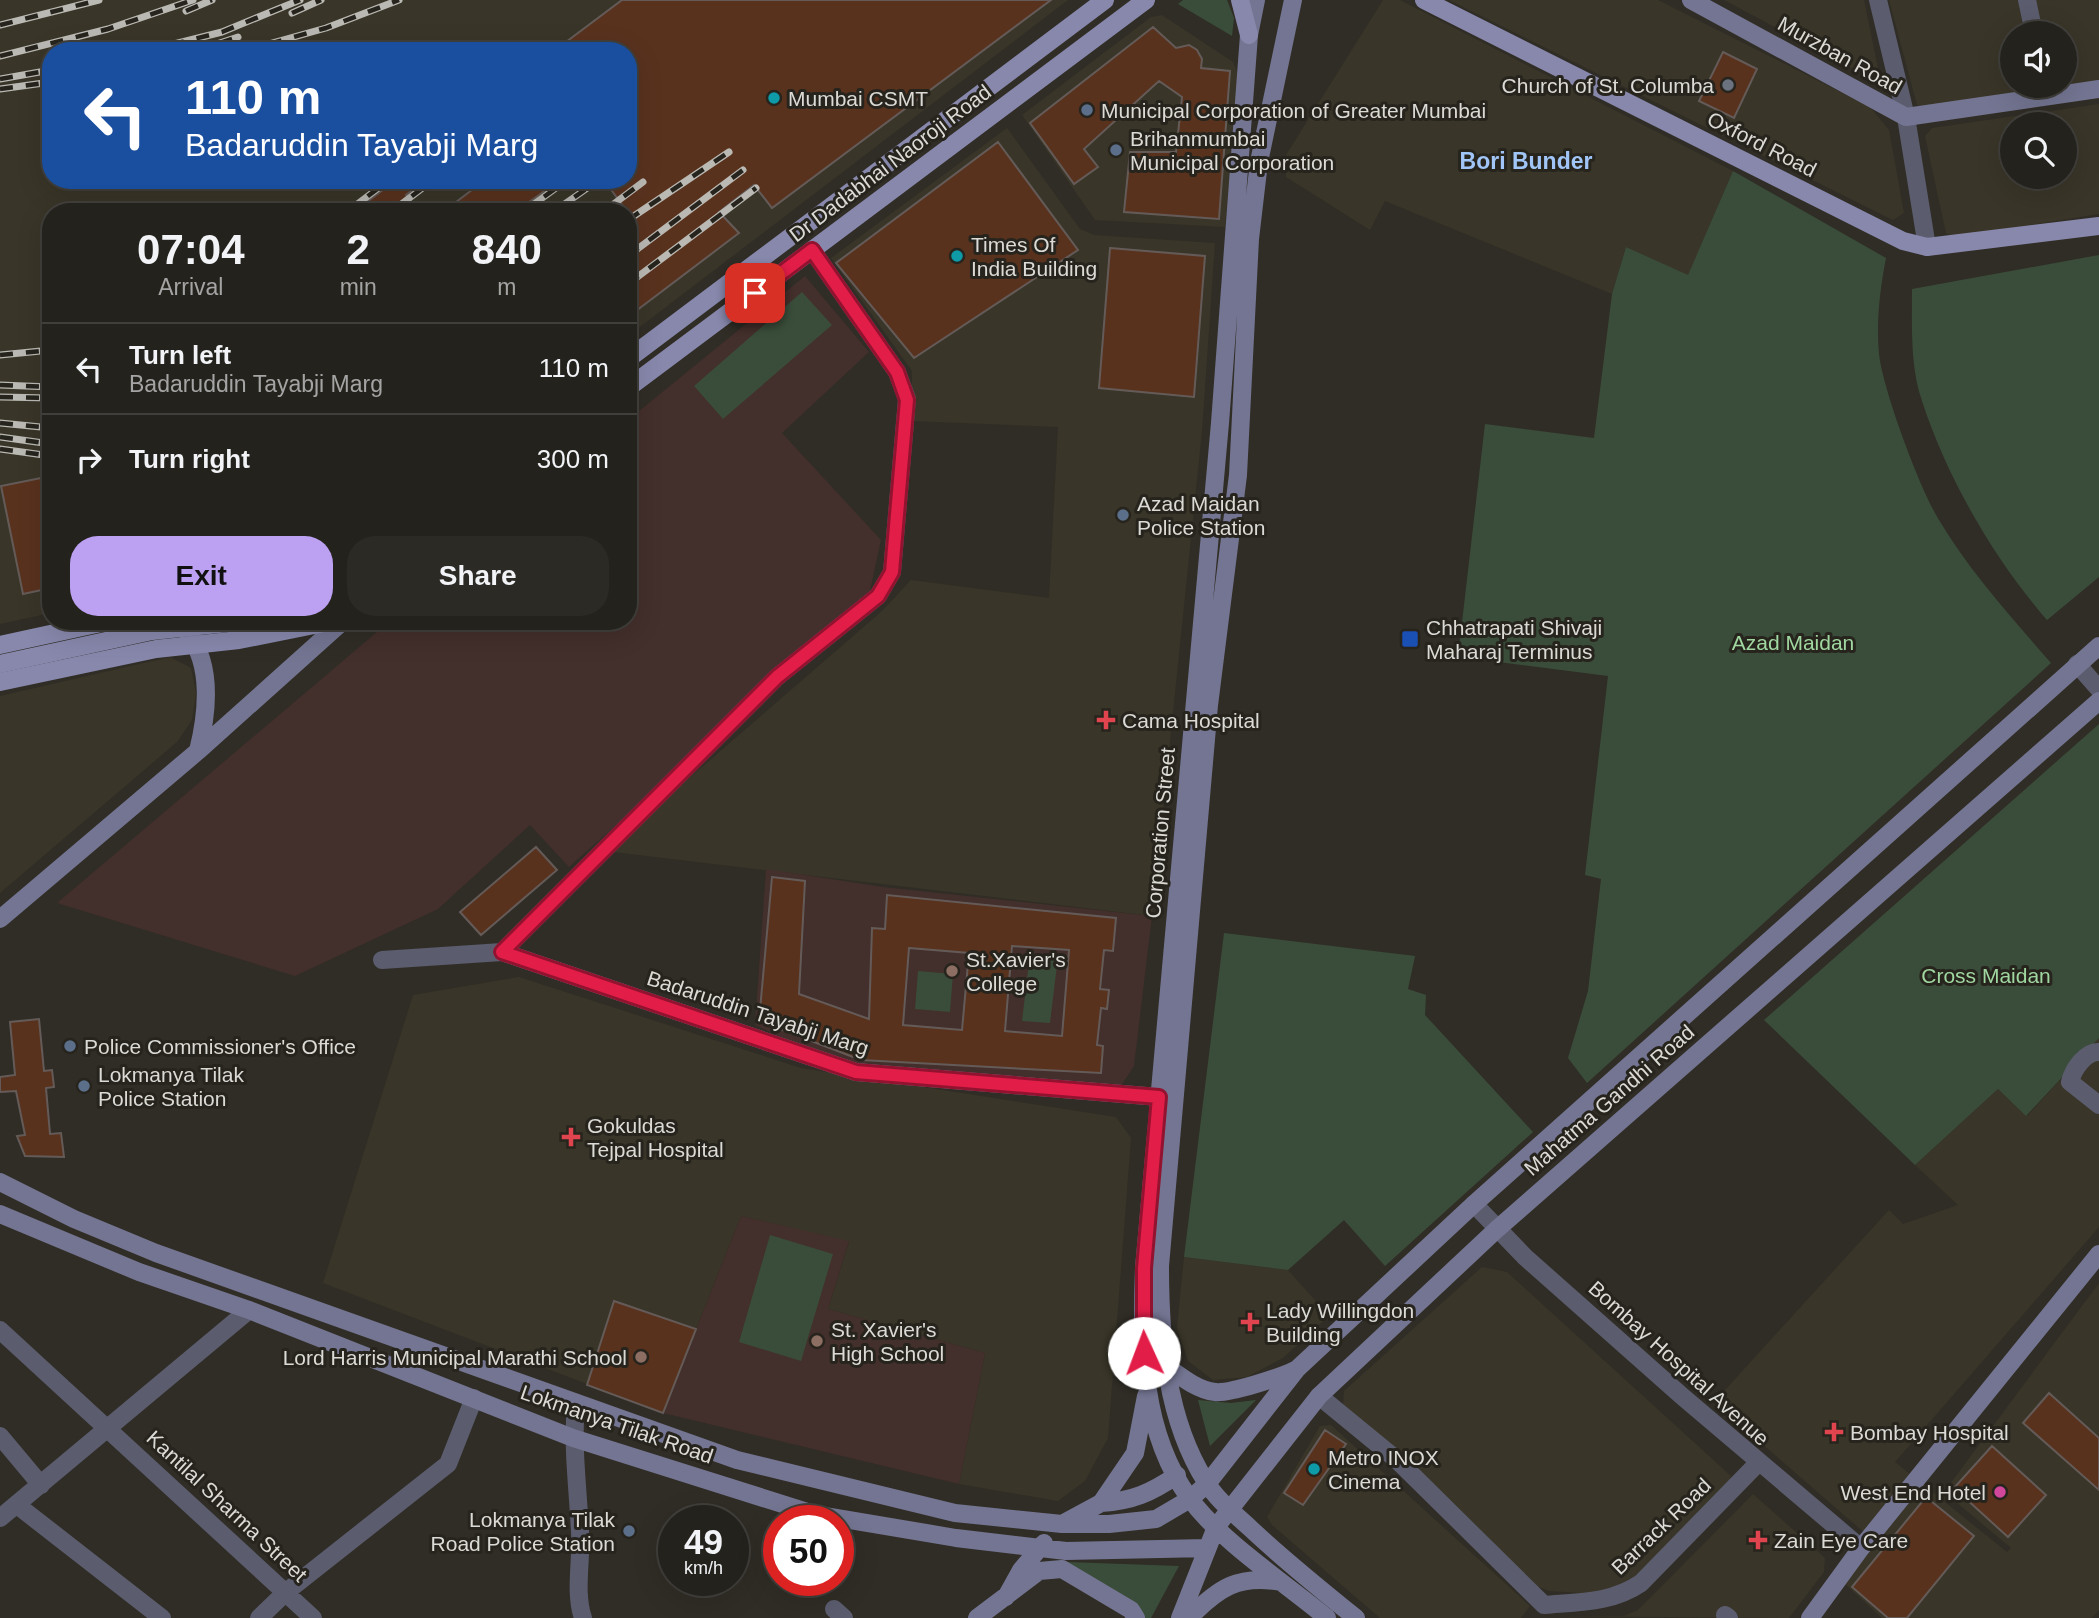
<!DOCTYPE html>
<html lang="en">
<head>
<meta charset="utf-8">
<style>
	:root { --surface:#24221c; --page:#2c2a25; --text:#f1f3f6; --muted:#a3a4a3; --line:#413f3b; --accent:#bca0f2 }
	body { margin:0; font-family:Arial,sans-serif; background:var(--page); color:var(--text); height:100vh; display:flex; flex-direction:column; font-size:26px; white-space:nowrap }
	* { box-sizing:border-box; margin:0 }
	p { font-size:23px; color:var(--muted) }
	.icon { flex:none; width:38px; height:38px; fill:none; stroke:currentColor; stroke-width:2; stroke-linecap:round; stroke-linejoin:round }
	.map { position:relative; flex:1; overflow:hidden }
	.side { position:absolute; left:42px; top:203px; width:595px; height:427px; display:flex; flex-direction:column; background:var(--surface); border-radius:28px; box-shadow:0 7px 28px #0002,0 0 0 2px var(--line) }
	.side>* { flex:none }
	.guide { position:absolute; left:42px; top:42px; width:595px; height:147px; border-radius:28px; box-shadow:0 7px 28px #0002,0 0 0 2px var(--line); background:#1a4fa0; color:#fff; overflow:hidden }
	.controls { position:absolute; left:2000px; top:21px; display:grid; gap:14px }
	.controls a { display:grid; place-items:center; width:77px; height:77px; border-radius:50%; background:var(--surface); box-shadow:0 7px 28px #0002,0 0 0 2px var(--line); font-size:35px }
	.speed { position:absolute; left:658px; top:1505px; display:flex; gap:14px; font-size:35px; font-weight:700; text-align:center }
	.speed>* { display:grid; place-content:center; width:91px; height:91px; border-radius:50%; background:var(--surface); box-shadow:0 7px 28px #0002,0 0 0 2px var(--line); line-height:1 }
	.speed small { font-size:18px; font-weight:400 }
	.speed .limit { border:10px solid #d22; background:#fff; color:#111 }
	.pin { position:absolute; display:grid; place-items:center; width:60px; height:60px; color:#fff; margin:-30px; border-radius:14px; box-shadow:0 4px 10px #0006 }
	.me { position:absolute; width:77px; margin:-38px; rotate:358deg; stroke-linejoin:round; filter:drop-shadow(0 0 5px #0008) }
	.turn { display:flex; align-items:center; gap:24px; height:147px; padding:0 28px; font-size:32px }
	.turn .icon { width:91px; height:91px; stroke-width:2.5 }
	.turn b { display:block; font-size:49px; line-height:60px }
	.eta { display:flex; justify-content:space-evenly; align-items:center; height:119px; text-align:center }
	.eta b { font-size:42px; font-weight:700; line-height:49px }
	.button { display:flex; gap:14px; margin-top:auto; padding:14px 28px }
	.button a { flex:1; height:80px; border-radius:28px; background:var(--accent); color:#111; font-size:28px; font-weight:700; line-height:80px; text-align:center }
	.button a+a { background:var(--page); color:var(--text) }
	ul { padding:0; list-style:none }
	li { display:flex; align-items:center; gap:21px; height:91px; padding:0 28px; border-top:2px solid var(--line) }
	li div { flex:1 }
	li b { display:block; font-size:26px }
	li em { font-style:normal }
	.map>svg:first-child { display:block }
	.built { fill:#393528; fill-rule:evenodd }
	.education { fill:#432f2b }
	.green { fill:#3a4d3a }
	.building { fill:#59321e; stroke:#645b58; stroke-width:2; fill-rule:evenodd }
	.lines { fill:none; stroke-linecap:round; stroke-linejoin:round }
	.street { stroke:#5b5c6e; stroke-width:18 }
	.secondary { stroke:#747592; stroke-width:18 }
	.primary { stroke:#8888ad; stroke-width:18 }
	.rail-casing { stroke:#bab9b3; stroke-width:7 }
	.rail { stroke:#26241d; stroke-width:4.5; stroke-dasharray:13; stroke-linecap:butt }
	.primary-bridge { stroke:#8888ad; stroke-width:18 }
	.route-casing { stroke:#92132f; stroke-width:18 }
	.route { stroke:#e11d48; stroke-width:12 }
	.worship-dot { fill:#6b7280; stroke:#26241d; stroke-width:2.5 }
	.culture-dot { fill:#0f9aa8; stroke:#26241d; stroke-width:2.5 }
	.service-dot { fill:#5c6f8a; stroke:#26241d; stroke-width:2.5 }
	.transit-dot { fill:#1a4fb4; stroke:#26241d; stroke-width:2.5 }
	.health-dot { fill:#e0444e; stroke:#26241d; stroke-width:2.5 }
	.education-dot { fill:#8d6e63; stroke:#26241d; stroke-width:2.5 }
	.hotel-dot { fill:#d1479c; stroke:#26241d; stroke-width:2.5 }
	.labels { text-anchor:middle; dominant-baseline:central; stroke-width:6; stroke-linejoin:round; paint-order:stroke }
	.street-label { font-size:21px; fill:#dbdad5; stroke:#26241d }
	.poi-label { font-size:21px; fill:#dbdad5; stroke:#26241d; text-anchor:start }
	.park-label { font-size:21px; fill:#a0d7a0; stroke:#26241d }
	.neighbourhood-label { font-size:23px; font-weight:bold; fill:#a0c5f6; stroke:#26241d }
</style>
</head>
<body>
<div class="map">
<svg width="2099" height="1618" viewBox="0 0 2099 1618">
	<rect width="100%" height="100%" fill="#302d26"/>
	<!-- built -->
	<path class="built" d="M 0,0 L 1068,0 L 628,336 L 628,212 L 51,212 L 51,613 L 0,624 ZM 51,51 L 628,51 L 628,180 L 51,180 Z
		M 1383,0 L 1400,0 L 1733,171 L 1688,276 L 1626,247 L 1612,294 L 1385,201 L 1370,230 L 1286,177 L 1286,155 Z
		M 1449,0 L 1658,0 L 1870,107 L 1889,130 L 1904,213 L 1893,220 Z
		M 1724,0 L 1864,0 L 1879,73 L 1874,80 Z
		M 1889,0 L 2019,0 L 2026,33 L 2012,33 L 2012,86 L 2033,86 L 2030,90 L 1925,107 L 1917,105 Z
		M 2032,0 L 2099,0 L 2099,82 L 2057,88 L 2052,86 L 2065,86 L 2065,33 L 2039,33 Z
		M 1162,15 L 1233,62 L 1239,76 L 1225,227 L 1095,220 L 1022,115 L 1151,17 Z
		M 2099,104 L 2099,214 L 1954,237 L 1946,233 L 1925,136 L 1932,128 ZM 2012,124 L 2065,124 L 2065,177 L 2012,177 Z
		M 1007,128 L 1080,229 L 1094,235 L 1215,243 L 1202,431 L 1152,916 L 605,851 L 882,611 L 911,580 L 1049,598 L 1058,427 L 912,421 L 912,371 L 831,258 Z
		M 170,657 L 191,668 L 196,693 L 192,720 L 177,742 L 0,893 L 0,696 Z
		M 519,977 L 801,1068 L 1116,1117 L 1131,1138 L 1108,1438 L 1085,1481 L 1058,1501 L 959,1484 L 985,1353 L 828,1309 L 849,1242 L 741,1216 L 663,1413 L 323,1283 L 413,995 Z
		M 2099,1038 L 2099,1227 L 1895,1462 L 2007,1552 L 2011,1548 L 1944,1492 L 2099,1283 L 2099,1610 L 2092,1618 L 1882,1618 L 1844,1583 L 1875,1542 L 1714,1402 L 1889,1210 L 1903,1224 L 1958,1205 L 1915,1165 L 1998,1089 L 2027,1116 Z
		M 1184,1257 L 1288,1270 L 1329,1316 L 1283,1358 L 1247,1377 L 1213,1380 L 1188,1361 L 1177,1328 Z
		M 1482,1267 L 1507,1272 L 1731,1476 L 1727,1486 L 1632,1587 L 1613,1595 L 1549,1591 L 1524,1581 L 1343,1408 L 1344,1391 Z
		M 1331,1425 L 1530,1606 L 1521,1618 L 1380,1618 L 1272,1525 L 1267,1517 L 1320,1426 Z
		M 1753,1494 L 1825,1558 L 1824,1572 L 1789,1618 L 1543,1616 L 1624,1616 L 1638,1610 Z"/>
	<!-- education -->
	<path class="education" d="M 805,276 L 869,352 L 782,433 L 881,540 L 868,600 L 569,867 L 530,825 L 438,909 L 295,976 L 57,903 L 390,621 L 628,621 L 628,420 Z
		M 766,869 L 883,887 L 1152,916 L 1134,1066 L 1119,1089 L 849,1069 L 755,1025 Z
		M 741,1216 L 849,1241 L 828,1309 L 985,1353 L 959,1484 L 663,1413 Z"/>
	<!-- green -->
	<path class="green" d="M 1183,0 L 1227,0 L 1234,18 L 1232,36 L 1178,4 Z
		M 1733,171 L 1886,258 C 1880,288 1876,323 1879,354 C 1883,390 1920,489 1939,520 C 1970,572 2012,618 2051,663 L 1587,1083 L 1568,1058 L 1588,991 L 1601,879 L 1585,875 L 1608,676 L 1458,657 L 1485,424 L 1594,438 L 1612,294 L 1626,247 L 1688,275 Z
		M 2099,255 L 2099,577 L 2047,620 C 1994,559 1947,478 1922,401 C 1910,366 1912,326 1912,289 Z
		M 802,292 L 832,325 L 723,419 L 694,386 Z
		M 2099,724 L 2099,1038 L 2026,1116 L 1998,1089 L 1915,1165 L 1764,1020 Z
		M 1224,933 L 1415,956 L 1408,989 L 1426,995 L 1425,1015 L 1533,1132 L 1385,1266 L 1344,1220 L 1288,1270 L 1184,1257 Z
		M 1030,954 L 1058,957 L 1050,1023 L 1022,1021 Z
		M 918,971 L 953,974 L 950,1012 L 915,1009 Z
		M 770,1235 L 833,1254 L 801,1361 L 739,1342 Z
		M 1198,1400 L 1231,1403 L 1256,1400 L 1210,1446 Z
		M 1067,1562 L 1179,1566 L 1151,1618 L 1142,1618 Z"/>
	<!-- building -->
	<path class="building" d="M 622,0 L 1051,0 L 772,208 L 754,185 L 719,212 L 739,233 L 628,317 L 628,224 L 634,221 L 604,180 L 628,180 L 628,51 L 554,51 Z
		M 1153,27 L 1176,48 L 1189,45 L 1197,50 L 1202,59 L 1201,68 L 1230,71 L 1219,219 L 1124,212 L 1130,152 L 1176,152 L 1182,97 L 1159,81 L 1084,149 L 1098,167 L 1074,184 L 1030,123 Z
		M 1723,52 L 1757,69 L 1734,118 L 1699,101 Z
		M 998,142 L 1078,250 L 914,358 L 836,263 Z
		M 396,180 L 426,180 L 406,195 L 418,212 L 368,212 L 363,205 Z
		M 485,180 L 560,180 L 515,212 L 443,212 Z
		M 1110,248 L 1205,256 L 1194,397 L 1099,388 Z
		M 51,476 L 51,588 L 23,594 L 1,486 Z
		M 536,847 L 557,870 L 481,935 L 460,912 Z
		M 772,877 L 805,881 L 799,994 L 869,1019 L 872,928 L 885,929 L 887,895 L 1116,918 L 1113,951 L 1104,950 L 1100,989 L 1109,990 L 1107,1009 L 1101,1008 L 1097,1045 L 1103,1046 L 1101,1073 L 861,1060 L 759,1021 ZM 1012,946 L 1069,950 L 1062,1036 L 1005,1031 ZM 909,948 L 969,953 L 962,1030 L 903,1025 Z
		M 39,1019 L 44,1071 L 52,1070 L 54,1087 L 46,1088 L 50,1134 L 61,1133 L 64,1157 L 25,1156 L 17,1136 L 25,1135 L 16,1091 L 0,1092 L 0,1077 L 15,1075 L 10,1022 Z
		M 614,1301 L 696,1329 L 663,1413 L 587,1385 Z
		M 2049,1393 L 2099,1438 L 2099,1490 L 2023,1423 Z
		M 1325,1430 L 1346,1444 L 1303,1505 L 1284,1493 Z
		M 1992,1446 L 2046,1495 L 2008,1537 L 1954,1488 Z
		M 1926,1497 L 1974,1536 L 1907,1618 L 1888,1618 L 1852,1587 Z"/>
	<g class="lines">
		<!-- street -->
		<path class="street" d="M 1878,0 L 1906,117 L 1927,247
			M 2027,0 L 2034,33
			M 2077,664 L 2099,689
			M 382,960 L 502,952 L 777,677 L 878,596 L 892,572 L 907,399 L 897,372 L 812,250
			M 2099,1052 C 2086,1051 2073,1069 2070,1082 L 2099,1105
			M 1474,1204 L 1525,1257 L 1683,1397 L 1861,1548
			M 0,1330 L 313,1618
			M 1319,1396 L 1397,1460 L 1544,1605
			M 576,1403 C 572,1447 578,1488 580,1532 C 582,1560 574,1592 583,1618
			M 0,1436 L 41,1485
			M 17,1505 L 162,1618
			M 0,1518 L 249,1310
			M 1544,1605 C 1579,1602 1612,1603 1641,1583 L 1758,1463
			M 834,1609 L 844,1618
			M 1725,1615 L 1729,1618
			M 259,1618 L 286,1592 L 448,1464 L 474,1398"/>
		<!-- secondary -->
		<path class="secondary" d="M 1256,0 L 1249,35 L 1220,423 L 1144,1268 C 1141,1346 1141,1432 1190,1499 C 1222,1542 1285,1583 1327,1618
			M 1293,0 L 1259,162 L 1250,239 L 1238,475 L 1209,705 L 1160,1266 C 1160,1338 1166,1419 1206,1482 C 1217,1500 1235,1514 1250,1528 C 1284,1560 1320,1589 1356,1618
			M 1691,0 L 1906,117 L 2099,89
			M 188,634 C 213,665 207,715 198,751
			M 0,919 L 198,751 L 343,621
			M 502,952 L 856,1072 L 1171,1098
			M 0,1182 L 74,1219 L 156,1253 L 737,1460 L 955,1513 L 1062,1524 L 1109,1524 L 1156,1519 L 1190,1499 L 1207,1484 L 1297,1369 L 1474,1204 L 2099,646
			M 0,1214 L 139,1272 L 249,1310 L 573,1438 L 814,1514 L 956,1538 L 1066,1551 L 1207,1548
			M 1166,1366 C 1180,1376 1197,1390 1215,1392 C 1229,1394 1281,1377 1295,1370
			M 1101,1503 C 1132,1501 1151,1493 1177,1475
			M 1064,1523 L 1101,1503 L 1135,1453 L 1146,1396
			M 1006,1597 L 1021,1570 L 1044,1543
			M 977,1618 L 1039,1571 L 1062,1569 L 1131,1610 L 1136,1618
			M 1180,1618 L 1216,1527 L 1319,1396 L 1496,1230 L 2099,701
			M 1189,1618 C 1218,1588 1239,1574 1281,1582
			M 1810,1618 L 1861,1548 L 2099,1254"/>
		<!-- primary -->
		<path class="primary" d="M 1240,0 L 1249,35
			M 1424,0 L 1903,241 L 1927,247 L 2099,226
			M 628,359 L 1105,0
			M 628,388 L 1146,0
			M 0,645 L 110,621
			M 0,682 L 156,649 L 239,640 L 334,621"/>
		<defs>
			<path id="rail" d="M 186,11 L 212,0
				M 292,13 L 321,0
				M 0,25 L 99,0
				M 146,51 L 222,32 L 300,0
				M 195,51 L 238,37
				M 244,51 L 326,28 L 399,0
				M 0,56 L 108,29 L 193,0
				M 0,79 L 51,70
				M 0,89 L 51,82
				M 347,212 L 389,180
				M 391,212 L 433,180
				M 523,212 L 567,180
				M 553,212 L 599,180
				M 603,212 L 643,182
				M 628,220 L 729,152
				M 628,256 L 743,170
				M 628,284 L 756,188
				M 0,355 L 51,350
				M 0,385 L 51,387
				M 0,397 L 51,398
				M 0,423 L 51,428
				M 0,437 L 51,444
				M 0,449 L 51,456"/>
		</defs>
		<!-- rail casing -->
		<use href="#rail" class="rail-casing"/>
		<!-- rail -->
		<use href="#rail" class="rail"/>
		<!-- primary-bridge -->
		<path class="primary-bridge" d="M 0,664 L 152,631 L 246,621"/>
	</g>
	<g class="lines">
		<defs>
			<path id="route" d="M 755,293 L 812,250 L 897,372 L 907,400 L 892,572 L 878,596 L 777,677 L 502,952 L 856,1072 L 1159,1097 L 1144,1268 L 1144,1353"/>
		</defs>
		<!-- route casing -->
		<use href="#route" class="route-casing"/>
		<!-- route -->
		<use href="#route" class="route"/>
	</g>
	<!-- markers -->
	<circle class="worship-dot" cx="1728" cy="85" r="7"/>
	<g class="culture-dot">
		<circle cx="774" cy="98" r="7"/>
		<circle cx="957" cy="256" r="7"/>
		<circle cx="1314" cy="1469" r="7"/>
	</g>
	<g class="service-dot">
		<circle cx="1087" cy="110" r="7"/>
		<circle cx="1116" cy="150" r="7"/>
		<circle cx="1123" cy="515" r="7"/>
		<circle cx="70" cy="1046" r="7"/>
		<circle cx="84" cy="1086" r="7"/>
		<circle cx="629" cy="1531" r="7"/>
	</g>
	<rect class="transit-dot" x="1401" y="630" width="18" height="18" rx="3.5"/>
	<g class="health-dot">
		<path d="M1102.5 709.5h7v7h7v7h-7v7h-7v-7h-7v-7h7z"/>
		<path d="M567.5 1126.5h7v7h7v7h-7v7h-7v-7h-7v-7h7z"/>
		<path d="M1246.5 1311.5h7v7h7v7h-7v7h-7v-7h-7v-7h7z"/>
		<path d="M1830.5 1421.5h7v7h7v7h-7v7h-7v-7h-7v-7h7z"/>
		<path d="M1754.5 1529.5h7v7h7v7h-7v7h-7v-7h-7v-7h7z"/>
	</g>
	<g class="education-dot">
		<circle cx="952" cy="971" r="7"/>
		<circle cx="817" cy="1341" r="7"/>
		<circle cx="641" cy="1357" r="7"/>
	</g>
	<circle class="hotel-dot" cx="2000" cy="1492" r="7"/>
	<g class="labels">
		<!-- street labels -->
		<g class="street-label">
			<text transform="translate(1840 55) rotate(29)">Murzban Road</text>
			<text transform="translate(1762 144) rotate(27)">Oxford Road</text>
			<text transform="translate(890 163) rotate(-37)">Dr Dadabhai Naoroji Road</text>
			<text transform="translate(1160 833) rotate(-85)">Corporation Street</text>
			<text transform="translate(758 1013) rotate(18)">Badaruddin Tayabji Marg</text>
			<text transform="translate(1609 1100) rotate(-41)">Mahatma Gandhi Road</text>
			<text transform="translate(1679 1363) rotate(42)">Bombay Hospital Avenue</text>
			<text transform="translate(617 1424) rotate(19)">Lokmanya Tilak Road</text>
			<text transform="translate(227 1506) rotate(43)">Kantilal Sharma Street</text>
			<text transform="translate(1661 1526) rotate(-44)">Barrack Road</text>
		</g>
		<!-- poi labels -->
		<g class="poi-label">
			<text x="1714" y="85" text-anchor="end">Church of St. Columba</text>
			<text x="788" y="98">Mumbai CSMT</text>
			<text x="1101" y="110">Municipal Corporation of Greater Mumbai</text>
			<text x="1130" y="138">Brihanmumbai<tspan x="1130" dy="24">Municipal Corporation</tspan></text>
			<text x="971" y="244">Times Of<tspan x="971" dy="24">India Building</tspan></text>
			<text x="1137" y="503">Azad Maidan<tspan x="1137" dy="24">Police Station</tspan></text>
			<text x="1426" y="627">Chhatrapati Shivaji<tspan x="1426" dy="24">Maharaj Terminus</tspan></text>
			<text x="1122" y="720">Cama Hospital</text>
			<text x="966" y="959">St.Xavier's<tspan x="966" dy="24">College</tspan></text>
			<text x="84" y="1046">Police Commissioner's Office</text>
			<text x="98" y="1074">Lokmanya Tilak<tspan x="98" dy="24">Police Station</tspan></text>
			<text x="587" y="1125">Gokuldas<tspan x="587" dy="24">Tejpal Hospital</tspan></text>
			<text x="1266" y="1310">Lady Willingdon<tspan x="1266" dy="24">Building</tspan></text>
			<text x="831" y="1329">St. Xavier's<tspan x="831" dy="24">High School</tspan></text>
			<text x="627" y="1357" text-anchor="end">Lord Harris Municipal Marathi School</text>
			<text x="1850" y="1432">Bombay Hospital</text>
			<text x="1328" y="1457">Metro INOX<tspan x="1328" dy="24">Cinema</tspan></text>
			<text x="1986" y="1492" text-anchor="end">West End Hotel</text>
			<text x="615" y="1519" text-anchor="end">Lokmanya Tilak<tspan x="615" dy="24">Road Police Station</tspan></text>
			<text x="1774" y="1540">Zain Eye Care</text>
		</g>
		<!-- park labels -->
		<g class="park-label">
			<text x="1793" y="642">Azad Maidan</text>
			<text x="1986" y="975">Cross Maidan</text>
		</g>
		<!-- neighbourhood labels -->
		<g class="neighbourhood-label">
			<text x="1526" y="161">Bori Bunder</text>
		</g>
	</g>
</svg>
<div class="controls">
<a><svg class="icon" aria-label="sound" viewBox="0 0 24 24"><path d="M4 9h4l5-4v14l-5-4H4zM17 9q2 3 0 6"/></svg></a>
<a><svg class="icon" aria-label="search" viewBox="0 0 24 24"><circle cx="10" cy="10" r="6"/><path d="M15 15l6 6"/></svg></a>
</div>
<div class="speed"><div>49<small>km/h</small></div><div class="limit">50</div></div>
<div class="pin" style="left:755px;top:293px;background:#d93025"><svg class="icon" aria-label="arrive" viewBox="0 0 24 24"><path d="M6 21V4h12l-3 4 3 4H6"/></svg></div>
<svg class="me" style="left:1144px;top:1353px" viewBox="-20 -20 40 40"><circle r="19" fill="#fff"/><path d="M0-13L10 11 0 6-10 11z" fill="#e11d48"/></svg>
<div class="guide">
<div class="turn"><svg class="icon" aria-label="left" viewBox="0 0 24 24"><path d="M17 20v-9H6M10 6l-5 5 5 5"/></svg><div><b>110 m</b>Badaruddin Tayabji Marg</div></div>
</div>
<section class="side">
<div class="eta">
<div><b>07:04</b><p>Arrival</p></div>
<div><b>2</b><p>min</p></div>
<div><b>840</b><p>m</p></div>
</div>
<ul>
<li><svg class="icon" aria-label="left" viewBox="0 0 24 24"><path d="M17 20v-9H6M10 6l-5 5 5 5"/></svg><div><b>Turn left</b><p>Badaruddin Tayabji Marg</p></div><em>110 m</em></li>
<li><svg class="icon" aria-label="right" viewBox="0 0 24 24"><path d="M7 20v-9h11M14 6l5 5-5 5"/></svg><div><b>Turn right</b></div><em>300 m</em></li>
</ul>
<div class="button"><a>Exit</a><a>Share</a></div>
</section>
</div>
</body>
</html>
